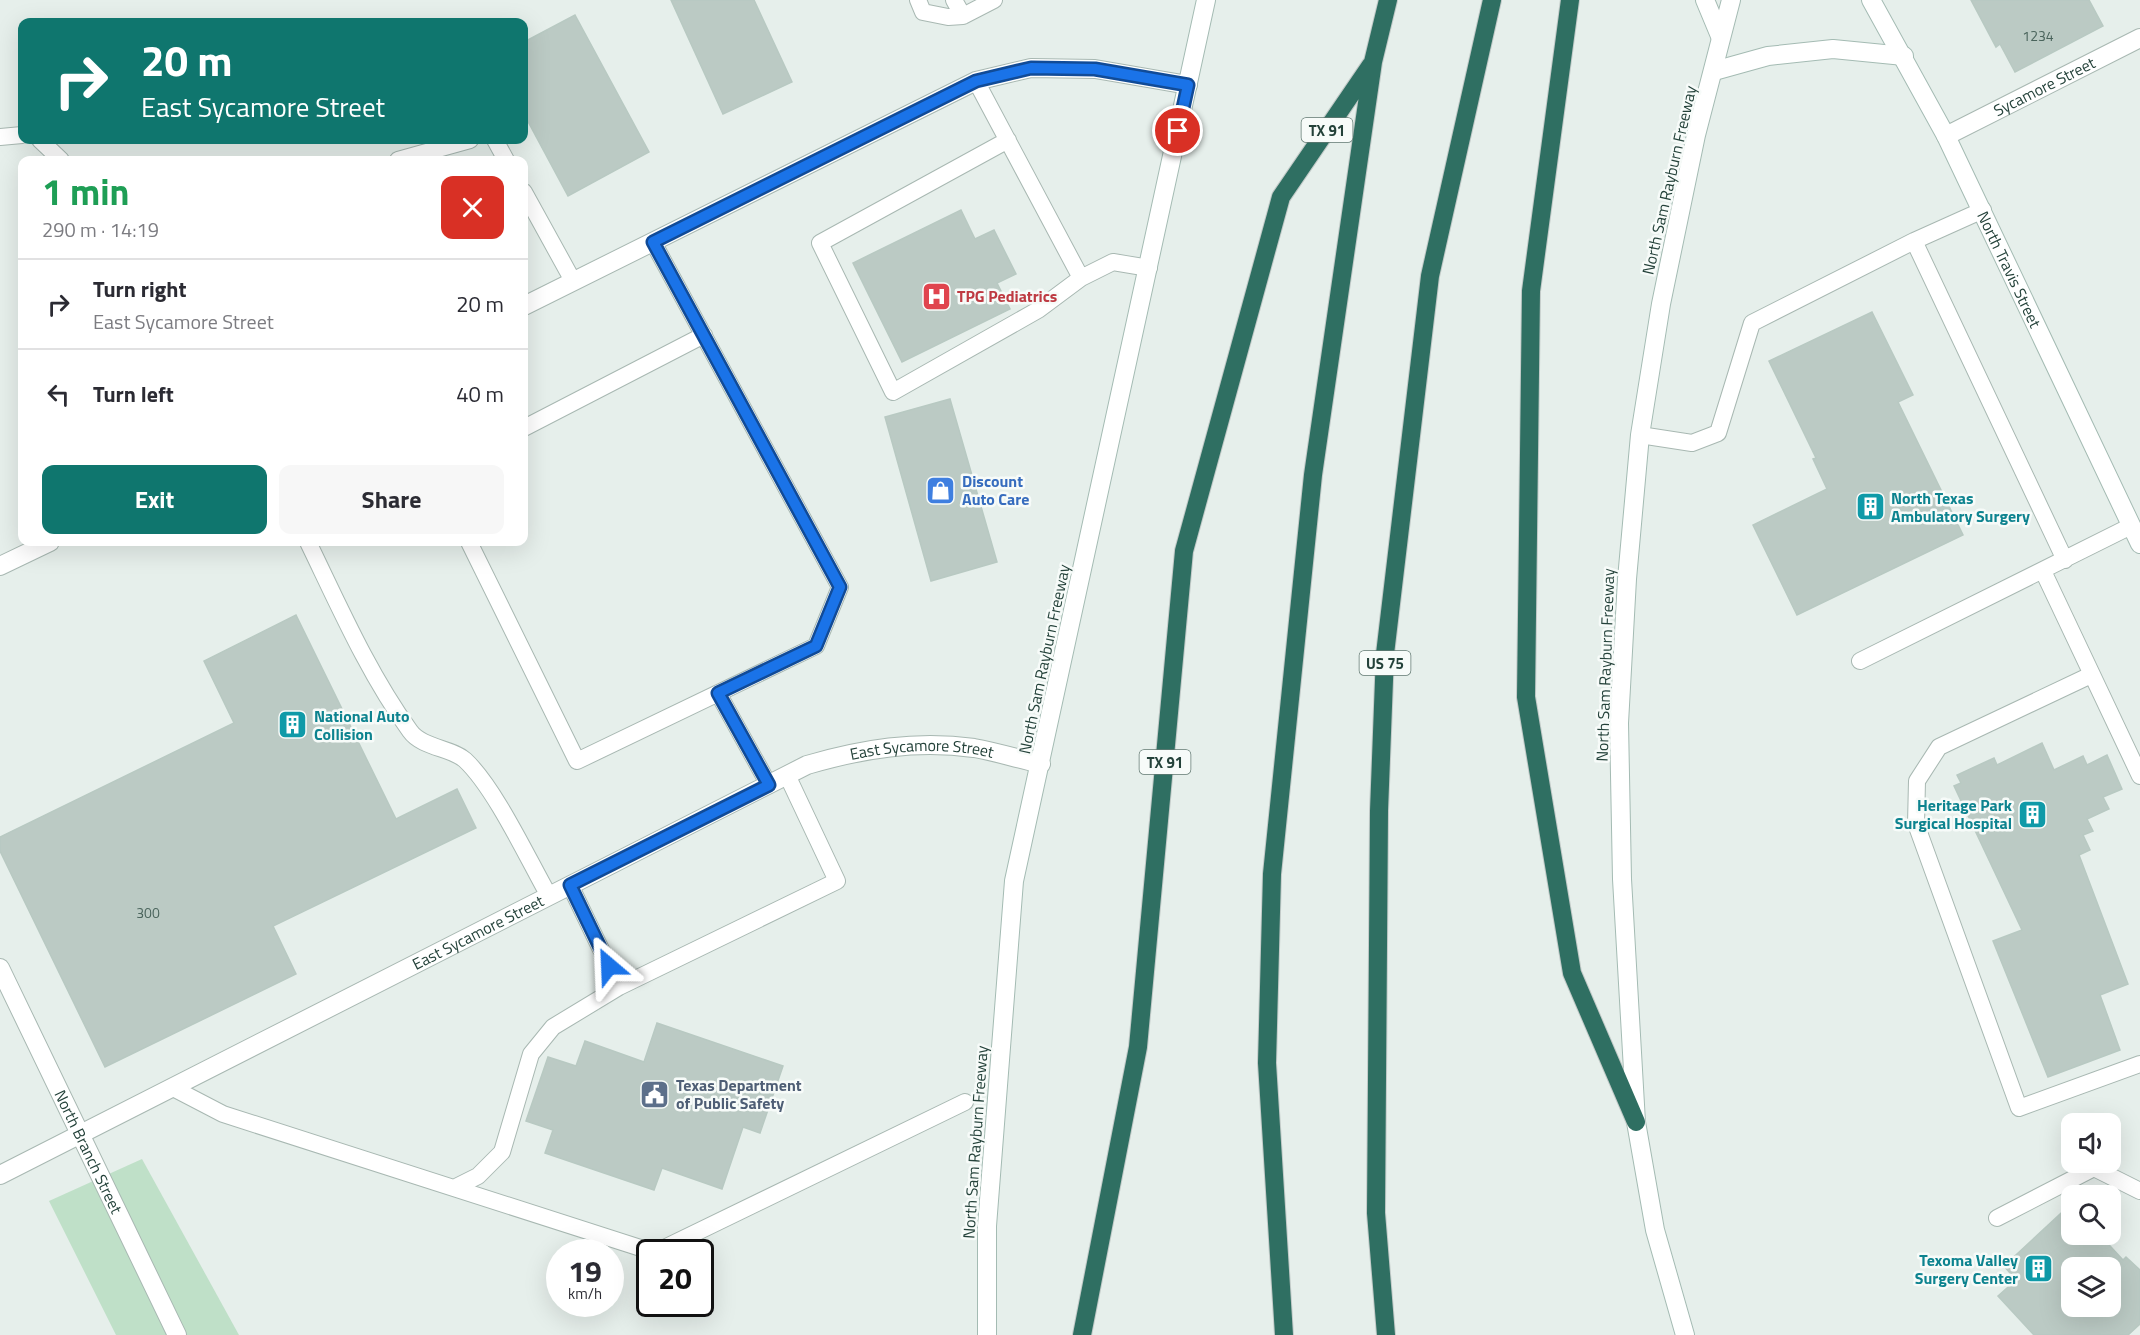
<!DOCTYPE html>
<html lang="en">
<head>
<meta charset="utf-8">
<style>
	:root { --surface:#fff; --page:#f7f7f7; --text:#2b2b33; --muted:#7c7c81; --line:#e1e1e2; --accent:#0f766e }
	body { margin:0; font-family:"Titillium Web",sans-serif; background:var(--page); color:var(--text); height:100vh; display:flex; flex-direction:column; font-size:22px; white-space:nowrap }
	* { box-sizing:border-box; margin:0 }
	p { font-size:20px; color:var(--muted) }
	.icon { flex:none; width:33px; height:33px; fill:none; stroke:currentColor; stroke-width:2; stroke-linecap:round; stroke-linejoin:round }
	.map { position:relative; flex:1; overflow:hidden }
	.drawer { position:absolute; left:18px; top:156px; width:510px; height:390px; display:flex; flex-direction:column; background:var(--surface); border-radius:12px; box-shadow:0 6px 24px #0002 }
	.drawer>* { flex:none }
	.top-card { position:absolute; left:18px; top:18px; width:510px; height:126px; border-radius:12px; box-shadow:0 6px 24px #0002; background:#0f766e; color:#fff; overflow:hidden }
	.buttons { position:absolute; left:2061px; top:1113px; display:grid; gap:12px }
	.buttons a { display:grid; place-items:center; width:60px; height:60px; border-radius:12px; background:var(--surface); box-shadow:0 6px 24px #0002; font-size:30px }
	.speed { position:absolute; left:546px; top:1239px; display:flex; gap:12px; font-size:30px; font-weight:700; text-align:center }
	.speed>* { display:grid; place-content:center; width:78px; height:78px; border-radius:50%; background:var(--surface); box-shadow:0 6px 24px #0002; line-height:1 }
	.speed small { font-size:15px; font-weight:400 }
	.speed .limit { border:3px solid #111; border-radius:9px; background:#fff; color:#111 }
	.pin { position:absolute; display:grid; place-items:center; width:51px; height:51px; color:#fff; margin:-26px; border:3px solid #fff; border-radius:50%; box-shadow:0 2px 6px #0007 }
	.me { position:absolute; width:66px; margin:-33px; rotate:334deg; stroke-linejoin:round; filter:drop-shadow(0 0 4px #0008) }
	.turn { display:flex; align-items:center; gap:21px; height:126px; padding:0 24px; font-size:27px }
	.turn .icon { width:78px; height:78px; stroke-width:2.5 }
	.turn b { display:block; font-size:42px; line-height:51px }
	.round { display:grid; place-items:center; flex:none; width:63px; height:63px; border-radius:12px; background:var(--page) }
	.headline { display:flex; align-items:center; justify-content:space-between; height:102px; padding:0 24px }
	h1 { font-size:36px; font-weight:700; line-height:45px; color:#1e9e55 }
	.primary-button { display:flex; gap:12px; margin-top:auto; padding:12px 24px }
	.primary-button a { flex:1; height:69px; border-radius:12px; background:var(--accent); color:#fff; font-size:24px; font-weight:700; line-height:69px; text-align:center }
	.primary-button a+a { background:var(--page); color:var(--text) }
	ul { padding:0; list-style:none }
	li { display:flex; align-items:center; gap:18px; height:90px; padding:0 24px; border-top:2px solid var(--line) }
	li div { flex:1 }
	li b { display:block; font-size:22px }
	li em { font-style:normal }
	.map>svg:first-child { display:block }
	.green { fill:#bfe0c8 }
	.building { fill:#bbcac4; stroke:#b8c9c2; stroke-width:1.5; fill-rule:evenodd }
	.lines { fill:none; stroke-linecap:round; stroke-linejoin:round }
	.lane-casing { stroke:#a8b8b2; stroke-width:18 }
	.street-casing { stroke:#a8b8b2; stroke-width:20 }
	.secondary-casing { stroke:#a4bbb3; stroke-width:20 }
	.highway-casing { stroke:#c2cac8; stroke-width:20 }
	.lane { stroke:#fff; stroke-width:16 }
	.street { stroke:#fff; stroke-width:18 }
	.secondary { stroke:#fff; stroke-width:18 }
	.highway { stroke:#2f6f62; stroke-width:18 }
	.route-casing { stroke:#114b97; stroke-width:15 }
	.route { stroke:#1a73e8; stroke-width:10 }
	.labels { text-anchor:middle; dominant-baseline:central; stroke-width:5; stroke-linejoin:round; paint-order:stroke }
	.number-label { font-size:14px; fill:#4a645c }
	.shield { fill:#f7fbf9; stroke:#637a73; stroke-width:1.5 }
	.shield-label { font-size:15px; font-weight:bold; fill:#24423a }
	.street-label { font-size:16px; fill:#24423a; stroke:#f7fbf9 }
	.health-label { font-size:16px; font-weight:bold; fill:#be3a42; stroke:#f7fbf9; text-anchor:start }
	.shop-label { font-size:16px; font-weight:bold; fill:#366cbe; stroke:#f7fbf9; text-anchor:start }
	.culture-label { font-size:16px; font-weight:bold; fill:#0d838f; stroke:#f7fbf9; text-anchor:start }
	.service-label { font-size:16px; font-weight:bold; fill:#4e5e75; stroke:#f7fbf9; text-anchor:start }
</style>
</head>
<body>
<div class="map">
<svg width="2140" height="1335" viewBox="0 0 2140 1335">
	<rect width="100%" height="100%" fill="#e6efeb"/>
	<!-- green -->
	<path class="green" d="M 142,1159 L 239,1335 L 116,1335 L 49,1201 Z"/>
	<!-- building -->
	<path class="building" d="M 671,0 L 754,0 L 792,82 L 723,114 Z
		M 1971,0 L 2089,0 L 2103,26 L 2015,72 L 2000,44 L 1996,47 Z
		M 575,15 L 649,152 L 568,196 L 524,114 L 524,42 Z
		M 961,210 L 975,239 L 994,230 L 1016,274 L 997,283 L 1010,309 L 902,362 L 853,263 Z
		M 1872,312 L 1913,395 L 1898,402 L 1963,535 L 1797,615 L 1753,525 L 1827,489 L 1813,459 L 1816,458 L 1769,361 Z
		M 950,399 L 997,562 L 931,581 L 885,417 Z
		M 296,615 L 396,819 L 457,789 L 476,828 L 273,926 L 296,974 L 105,1067 L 0,851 L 0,837 L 234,723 L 204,661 Z
		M 2042,743 L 2054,770 L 2083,756 L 2087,765 L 2107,755 L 2122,789 L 2103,797 L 2109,809 L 2087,819 L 2093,831 L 2083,835 L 2090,850 L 2079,855 L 2128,984 L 2100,995 L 2120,1050 L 2048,1077 L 1993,941 L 2022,930 L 1954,786 L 1961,783 L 1957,775 L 1994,758 L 1997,765 Z
		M 657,1023 L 783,1066 L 760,1133 L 743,1127 L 722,1189 L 662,1168 L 654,1190 L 545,1153 L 553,1130 L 526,1121 L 548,1057 L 576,1066 L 585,1041 L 644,1062 Z
		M 2072,1203 L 2072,1234 L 2099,1234 L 2123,1260 L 2126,1257 L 2140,1270 L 2140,1324 L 2128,1335 L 2034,1335 L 1998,1296 L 2016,1280 L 2004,1266 ZM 2072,1268 L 2110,1268 L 2110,1306 L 2072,1306 Z"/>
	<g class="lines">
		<defs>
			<path id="lane" d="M 918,0 L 923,12 L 948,17 L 963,16
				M 954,0 L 963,16 L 994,0
				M 976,81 L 1081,278 L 1113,262 L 1149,268
				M 0,137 L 22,135
				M 40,140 L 61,160
				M 495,140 L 506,160
				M 1008,140 L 820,243 L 893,392 L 1038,310 L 1081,278
				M 398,160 L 470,140
				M 524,192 L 573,281
				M 1983,210 L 1914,241 L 2065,560
				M 524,428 L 704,335
				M 1640,435 L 1692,443 L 1718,433 L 1752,323 L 1914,241
				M 308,542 C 339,606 368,673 410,731 C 422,748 452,748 465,760 C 495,788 528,859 549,896
				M 469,542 L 577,761 L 816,646 L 840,587 L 653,242
				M 2043,571 L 2140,776
				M 1860,661 L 2131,526
				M 2091,675 L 1939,747 L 1917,781 L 1916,824 L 2019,1108 L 2140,1064
				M 718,693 L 769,785
				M 570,885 L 619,987
				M 173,1088 L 223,1114 L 653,1252
				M 454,1188 L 478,1176 L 502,1152 L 531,1054 L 553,1027 L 619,987 L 837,881 L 787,775
				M 1997,1218 L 2094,1168 L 2140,1191
				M 656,1252 L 965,1102"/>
			<g id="street">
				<path id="s1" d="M 1946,136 L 2140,38"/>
				<path d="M 524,306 L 976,81 L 1031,68 L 1095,69 L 1188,85"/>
				<path d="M 0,566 L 50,542"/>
				<path id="s2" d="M 0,968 L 177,1335"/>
				<path id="s3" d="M 0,1175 L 807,765 C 862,749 916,740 974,748 C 997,752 1019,759 1041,764"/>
			</g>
			<g id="secondary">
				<path d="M 1705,0 L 1720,36"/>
				<path id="s4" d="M 1871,0 L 1946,136 L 2140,544"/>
				<path d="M 1714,71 L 1768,56 L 1833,49 L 1904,56"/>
				<path d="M 987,1335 L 987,1226 L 1014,881 L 1206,0"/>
				<path d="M 1685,1335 L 1655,1230 L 1636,1122 L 1622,879 L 1619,723 L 1627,579 L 1640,435 L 1661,304 L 1696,135 L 1731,0"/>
			</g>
			<path id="highway" d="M 1570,0 L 1531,291 L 1526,697 L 1572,973 L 1636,1122
				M 1082,1335 L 1138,1047 L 1184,551 L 1281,197 L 1371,65
				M 1284,1335 L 1267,1063 L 1272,874 L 1313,475 L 1373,62 L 1388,0
				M 1386,1335 L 1376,1213 L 1379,811 L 1385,654 L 1430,276 L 1492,0"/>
		</defs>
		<!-- lane casing -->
		<use href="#lane" class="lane-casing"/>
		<!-- street casing -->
		<use href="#street" class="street-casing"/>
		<!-- secondary casing -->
		<use href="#secondary" class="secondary-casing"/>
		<!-- highway casing -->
		<use href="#highway" class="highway-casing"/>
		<!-- lane -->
		<use href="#lane" class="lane"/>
		<!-- street -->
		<use href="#street" class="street"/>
		<!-- secondary -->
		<use href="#secondary" class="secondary"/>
		<!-- highway -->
		<use href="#highway" class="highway"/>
	</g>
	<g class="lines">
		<defs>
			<path id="route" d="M 609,966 L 570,885 L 769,785 L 718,693 L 816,646 L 840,587 L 653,242 L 976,81 L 1031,68 L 1095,69 L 1188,85 L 1178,131"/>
		</defs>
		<!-- route casing -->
		<use href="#route" class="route-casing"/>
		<!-- route -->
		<use href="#route" class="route"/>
	</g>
	<!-- icons -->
	<defs>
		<symbol id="hospital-square" viewBox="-11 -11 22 22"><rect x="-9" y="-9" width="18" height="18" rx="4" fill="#e0444e" stroke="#f7fbf9"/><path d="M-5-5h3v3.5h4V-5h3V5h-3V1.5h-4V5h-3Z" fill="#fff"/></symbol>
		<symbol id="shop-square" viewBox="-11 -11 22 22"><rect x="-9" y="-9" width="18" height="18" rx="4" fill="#3f7fe0" stroke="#f7fbf9"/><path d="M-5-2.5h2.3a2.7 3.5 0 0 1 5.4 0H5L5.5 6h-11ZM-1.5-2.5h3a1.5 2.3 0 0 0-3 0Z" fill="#fff"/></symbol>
		<symbol id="building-square" viewBox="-11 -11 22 22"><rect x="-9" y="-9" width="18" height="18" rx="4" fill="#0f9aa8" stroke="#f7fbf9"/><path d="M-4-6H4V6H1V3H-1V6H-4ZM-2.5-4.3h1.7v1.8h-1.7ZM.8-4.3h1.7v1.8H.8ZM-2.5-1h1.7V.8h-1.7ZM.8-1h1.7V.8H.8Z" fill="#fff"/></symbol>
		<symbol id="civic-square" viewBox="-11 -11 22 22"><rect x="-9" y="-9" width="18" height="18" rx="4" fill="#5c6f8a" stroke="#f7fbf9"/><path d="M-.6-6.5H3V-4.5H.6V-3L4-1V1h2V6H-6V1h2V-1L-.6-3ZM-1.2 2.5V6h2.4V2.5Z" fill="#fff"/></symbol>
	</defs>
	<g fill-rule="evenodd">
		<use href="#hospital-square" x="920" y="280" width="33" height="33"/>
		<use href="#shop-square" x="924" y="474" width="33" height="33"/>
		<use href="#building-square" x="1854" y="490" width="33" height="33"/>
		<use href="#building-square" x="276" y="708" width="33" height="33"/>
		<use href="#building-square" x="2016" y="798" width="33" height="33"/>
		<use href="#civic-square" x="638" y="1078" width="33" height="33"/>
		<use href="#building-square" x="2022" y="1252" width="33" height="33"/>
	</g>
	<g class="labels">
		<!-- number labels -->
		<g class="number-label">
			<text x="2038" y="35">1234</text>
			<text x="148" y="912">300</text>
		</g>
		<!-- shield labels -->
		<g class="shield">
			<rect x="1301.5" y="118" width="51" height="24" rx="4.5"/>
			<rect x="1359.5" y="651" width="51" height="24" rx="4.5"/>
			<rect x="1139.5" y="750" width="51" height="24" rx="4.5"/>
		</g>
		<g class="shield-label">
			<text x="1327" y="130">TX 91</text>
			<text x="1385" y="663">US 75</text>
			<text x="1165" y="762">TX 91</text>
		</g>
		<!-- street labels -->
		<g class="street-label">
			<text stroke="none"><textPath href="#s1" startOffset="110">Sycamore Street</textPath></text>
			<text transform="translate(1669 180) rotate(-77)">North Sam Rayburn Freeway</text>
			<text stroke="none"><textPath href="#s4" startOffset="303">North Travis Street</textPath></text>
			<text transform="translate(1044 659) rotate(-78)">North Sam Rayburn Freeway</text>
			<text transform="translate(1605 665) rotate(-88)">North Sam Rayburn Freeway</text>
			<text stroke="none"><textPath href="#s3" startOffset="1022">East Sycamore Street</textPath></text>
			<text stroke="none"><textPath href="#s3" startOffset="536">East Sycamore Street</textPath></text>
			<text transform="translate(975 1142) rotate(-86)">North Sam Rayburn Freeway</text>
			<text stroke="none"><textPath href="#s2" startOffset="204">North Branch Street</textPath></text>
		</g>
		<!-- health labels -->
		<g class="health-label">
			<text x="957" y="296">TPG Pediatrics</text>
		</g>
		<!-- shop labels -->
		<g class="shop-label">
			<text x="962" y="481">Discount<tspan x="962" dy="18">Auto Care</tspan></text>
		</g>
		<!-- culture labels -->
		<g class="culture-label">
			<text x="1891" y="498">North Texas<tspan x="1891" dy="18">Ambulatory Surgery</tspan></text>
			<text x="314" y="716">National Auto<tspan x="314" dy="18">Collision</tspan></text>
			<text x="2012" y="805" text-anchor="end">Heritage Park<tspan x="2012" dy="18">Surgical Hospital</tspan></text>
			<text x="2018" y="1260" text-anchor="end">Texoma Valley<tspan x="2018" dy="18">Surgery Center</tspan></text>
		</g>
		<!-- service labels -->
		<g class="service-label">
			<text x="676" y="1085">Texas Department<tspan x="676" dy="18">of Public Safety</tspan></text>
		</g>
	</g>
</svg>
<div class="buttons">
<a><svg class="icon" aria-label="sound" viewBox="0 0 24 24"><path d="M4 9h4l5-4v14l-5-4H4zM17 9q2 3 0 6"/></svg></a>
<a><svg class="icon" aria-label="search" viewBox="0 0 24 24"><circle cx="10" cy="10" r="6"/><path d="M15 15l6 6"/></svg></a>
<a><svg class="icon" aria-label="layers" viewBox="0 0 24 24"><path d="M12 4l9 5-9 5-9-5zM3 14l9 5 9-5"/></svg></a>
</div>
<div class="speed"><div>19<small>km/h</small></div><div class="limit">20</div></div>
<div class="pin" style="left:1178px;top:131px;background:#d93025"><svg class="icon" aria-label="arrive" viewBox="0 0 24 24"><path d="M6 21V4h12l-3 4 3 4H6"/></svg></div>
<svg class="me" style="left:609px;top:966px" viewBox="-20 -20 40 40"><path d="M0-17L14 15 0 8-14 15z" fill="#1a73e8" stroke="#fff" stroke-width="4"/></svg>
<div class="top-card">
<div class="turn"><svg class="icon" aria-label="right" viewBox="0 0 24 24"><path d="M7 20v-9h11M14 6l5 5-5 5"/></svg><div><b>20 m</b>East Sycamore Street</div></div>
</div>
<section class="drawer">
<div class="headline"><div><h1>1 min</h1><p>290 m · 14:19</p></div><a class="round" style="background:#d93025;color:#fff"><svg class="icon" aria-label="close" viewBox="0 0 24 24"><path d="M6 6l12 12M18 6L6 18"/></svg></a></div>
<ul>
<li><svg class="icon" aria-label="right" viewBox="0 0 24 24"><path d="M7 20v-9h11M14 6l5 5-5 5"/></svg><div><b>Turn right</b><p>East Sycamore Street</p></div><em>20 m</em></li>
<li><svg class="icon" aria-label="left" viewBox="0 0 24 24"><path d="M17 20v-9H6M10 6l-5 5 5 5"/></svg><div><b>Turn left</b></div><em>40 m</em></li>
</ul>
<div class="primary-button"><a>Exit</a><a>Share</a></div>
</section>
</div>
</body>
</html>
